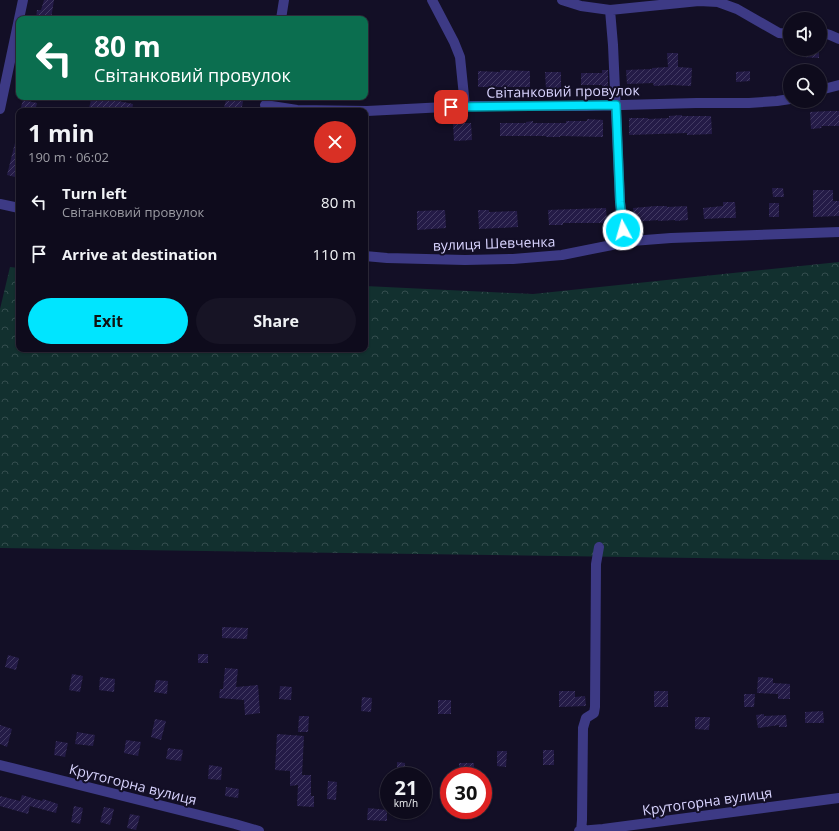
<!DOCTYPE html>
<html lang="en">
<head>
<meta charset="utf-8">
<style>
	:root { --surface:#0e0b1c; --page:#171425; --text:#f1f3f6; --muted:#9b9ba3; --line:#2e2b3b; --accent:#00e5ff }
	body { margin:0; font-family:"Open Sans",sans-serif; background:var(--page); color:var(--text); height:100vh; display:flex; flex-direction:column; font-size:15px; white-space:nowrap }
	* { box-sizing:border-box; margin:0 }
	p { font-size:13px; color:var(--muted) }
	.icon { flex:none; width:22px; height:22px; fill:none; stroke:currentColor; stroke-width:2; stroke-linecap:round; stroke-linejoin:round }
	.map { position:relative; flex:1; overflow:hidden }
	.details { position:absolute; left:16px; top:108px; width:352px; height:244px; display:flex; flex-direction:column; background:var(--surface); border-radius:8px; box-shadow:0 1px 3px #0004,0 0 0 1px var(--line) }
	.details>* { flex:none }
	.hud { position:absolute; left:16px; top:16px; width:352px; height:84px; border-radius:8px; box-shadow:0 1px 3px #0004,0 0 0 1px var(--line); background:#0b6e4f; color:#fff; overflow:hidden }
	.tools { position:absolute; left:783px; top:12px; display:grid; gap:8px }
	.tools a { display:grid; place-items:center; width:44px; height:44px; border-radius:50%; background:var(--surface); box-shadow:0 1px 3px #0004,0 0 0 1px var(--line); font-size:20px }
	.speed { position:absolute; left:380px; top:767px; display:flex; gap:8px; font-size:20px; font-weight:700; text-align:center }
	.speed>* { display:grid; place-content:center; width:52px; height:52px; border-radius:50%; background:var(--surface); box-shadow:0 1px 3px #0004,0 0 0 1px var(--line); line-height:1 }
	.speed small { font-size:10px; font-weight:400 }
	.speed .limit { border:6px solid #d22; background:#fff; color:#111 }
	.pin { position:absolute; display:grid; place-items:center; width:34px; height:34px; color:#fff; margin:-17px; border-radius:8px; box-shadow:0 2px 6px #0006 }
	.me { position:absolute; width:44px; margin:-22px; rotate:354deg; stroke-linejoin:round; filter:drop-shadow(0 0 3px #0008) }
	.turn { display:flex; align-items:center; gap:14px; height:84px; padding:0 12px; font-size:18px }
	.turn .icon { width:52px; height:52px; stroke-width:2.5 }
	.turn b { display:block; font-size:28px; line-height:34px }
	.round { display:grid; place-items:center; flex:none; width:42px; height:42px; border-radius:21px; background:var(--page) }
	.overview { display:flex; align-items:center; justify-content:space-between; height:68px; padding:0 12px }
	h1 { font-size:24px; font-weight:700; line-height:30px }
	.action { display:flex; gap:8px; margin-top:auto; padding:8px 12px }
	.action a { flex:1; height:46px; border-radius:24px; background:var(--accent); color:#111; font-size:16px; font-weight:700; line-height:46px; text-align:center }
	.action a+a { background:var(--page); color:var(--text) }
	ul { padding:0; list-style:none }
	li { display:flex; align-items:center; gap:12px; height:52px; padding:0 12px }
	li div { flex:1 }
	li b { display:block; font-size:15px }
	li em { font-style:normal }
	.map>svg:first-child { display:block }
	.forest { fill:url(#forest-crowns) }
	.building { fill:url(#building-hatch) }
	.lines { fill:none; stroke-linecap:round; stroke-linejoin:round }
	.minor { stroke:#3d3a85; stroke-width:10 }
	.route-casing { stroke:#0095a6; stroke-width:10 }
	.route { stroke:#00e5ff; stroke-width:7 }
	.labels { text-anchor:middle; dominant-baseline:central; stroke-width:4; stroke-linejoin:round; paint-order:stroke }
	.street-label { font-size:14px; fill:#d9d4ff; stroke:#130f26 }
</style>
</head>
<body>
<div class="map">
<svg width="839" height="831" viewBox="0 0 839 831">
	<defs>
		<pattern id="forest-crowns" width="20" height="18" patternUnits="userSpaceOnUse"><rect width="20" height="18" fill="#12302f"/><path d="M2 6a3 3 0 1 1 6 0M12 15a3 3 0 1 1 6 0" fill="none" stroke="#344d4e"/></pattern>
		<pattern id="building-hatch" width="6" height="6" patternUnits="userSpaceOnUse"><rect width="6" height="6" fill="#241b47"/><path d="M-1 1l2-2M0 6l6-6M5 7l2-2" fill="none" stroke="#433b63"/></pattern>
	</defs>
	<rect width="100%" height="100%" fill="#130f26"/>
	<!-- forest -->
	<path class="forest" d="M 839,262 L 839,560 L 0,548 L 0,309 L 10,267 L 19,268 L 19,349 L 365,349 L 365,286 L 533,294 Z"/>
	<!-- building -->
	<path class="building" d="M 44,0 L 54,0 L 51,19 L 36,19 L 37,10 L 41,10 Z
		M 803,49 L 819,49 L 819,58 L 802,57 Z
		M 667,53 L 678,53 L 678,67 L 692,68 L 691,86 L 671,85 L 654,86 L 653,83 L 627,84 L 626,70 L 652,69 L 652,68 L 668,67 Z
		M 500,70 L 530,71 L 530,87 L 478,87 L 478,71 L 500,72 Z
		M 602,70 L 608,70 L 608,86 L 602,87 L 602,85 L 581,85 L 581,73 L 602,73 Z
		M 750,71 L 750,81 L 736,82 L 736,72 Z
		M 545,72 L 561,72 L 561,89 L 546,89 Z
		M 92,97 L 99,97 L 133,104 L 132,111 L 104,111 L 89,108 Z
		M 227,97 L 244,97 L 241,111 L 223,111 Z
		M 23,100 L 37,103 L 35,111 L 20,111 Z
		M 829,111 L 839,111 L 839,126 L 821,126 L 822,128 L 811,129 L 810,112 Z
		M 682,115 L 682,116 L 711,116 L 712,134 L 687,135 L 687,133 L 629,135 L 629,118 L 648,118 L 648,119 L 669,118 L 669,116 Z
		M 587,119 L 603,120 L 603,137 L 560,136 L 560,137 L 546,137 L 546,136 L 500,136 L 500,123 L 526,123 L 526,122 L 533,121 L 533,123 L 566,123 L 566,121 L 587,121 Z
		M 453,123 L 471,123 L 472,140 L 454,141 Z
		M 16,139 L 19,140 L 19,178 L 7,175 Z
		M 772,188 L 783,188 L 784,197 L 773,197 Z
		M 813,190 L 833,190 L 833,201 L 839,201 L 839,216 L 813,217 Z
		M 723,202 L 735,202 L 736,218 L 724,218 L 704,219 L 703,208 L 723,206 Z
		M 769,203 L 779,203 L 779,217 L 769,217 Z
		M 656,206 L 667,206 L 667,207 L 687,206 L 688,220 L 675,221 L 675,220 L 658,221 L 658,220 L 634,222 L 633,208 Z
		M 606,208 L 607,223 L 563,223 L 563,225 L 549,225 L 548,210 Z
		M 445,210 L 446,228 L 417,230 L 417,211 Z
		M 478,210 L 489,210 L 489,212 L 517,211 L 518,227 L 479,229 Z
		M 222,627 L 248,628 L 247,639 L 222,638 Z
		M 198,654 L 208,654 L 208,663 L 198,663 Z
		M 8,655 L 19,658 L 16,670 L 5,667 Z
		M 225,668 L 238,669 L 236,687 L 258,685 L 260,713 L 245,715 L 244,700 L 219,698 L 220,689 L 223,689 Z
		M 72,674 L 83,676 L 80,692 L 69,690 Z
		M 100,677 L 115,679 L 114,692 L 99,690 Z
		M 758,677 L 773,678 L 773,683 L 790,684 L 790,699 L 778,699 L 778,694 L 757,693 Z
		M 156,680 L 168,681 L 167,694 L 154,692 Z
		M 280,686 L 292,687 L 291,700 L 279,699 Z
		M 559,691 L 575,691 L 575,697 L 585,696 L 586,706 L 559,707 Z
		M 654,691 L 668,691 L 668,707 L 654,707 Z
		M 744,694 L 755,694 L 754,707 L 744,707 Z
		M 362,697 L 372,698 L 371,712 L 361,711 Z
		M 438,700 L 451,700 L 451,714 L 438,714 Z
		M 823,711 L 824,723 L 805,723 L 805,712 Z
		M 764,714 L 764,716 L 786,715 L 787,727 L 779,727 L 779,725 L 758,728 L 756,715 Z
		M 299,716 L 309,716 L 308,732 L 298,732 Z
		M 695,717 L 710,717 L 709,730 L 695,729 Z
		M 155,719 L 166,721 L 161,740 L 151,737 Z
		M 0,725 L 12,729 L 7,747 L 0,744 Z
		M 77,732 L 95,735 L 93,746 L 75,744 Z
		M 277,734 L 304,736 L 302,775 L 311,775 L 311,796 L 314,796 L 314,807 L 297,806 L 298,785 L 290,786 L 290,771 L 275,770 Z
		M 126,740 L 141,742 L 138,756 L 124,753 Z
		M 56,741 L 68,743 L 65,757 L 54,755 Z
		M 168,748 L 183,750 L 181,761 L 166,759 Z
		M 543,750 L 554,750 L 554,765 L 543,765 Z
		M 497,751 L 507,751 L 506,767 L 497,766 Z
		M 397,762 L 405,763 L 404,776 L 397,776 Z
		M 459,763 L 474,763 L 474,774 L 459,773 Z
		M 209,765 L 222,767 L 221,780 L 208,779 Z
		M 328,781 L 337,782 L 336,800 L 327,799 Z
		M 226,787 L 239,789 L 238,798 L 225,796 Z
		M 22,795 L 42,801 L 43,799 L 58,804 L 56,813 L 30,806 L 28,814 L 0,806 L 0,796 L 20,801 Z
		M 74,806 L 83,808 L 80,824 L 71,822 Z
		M 104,807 L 114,809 L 110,825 L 100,822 Z
		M 368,808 L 387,810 L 387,821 L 367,820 Z
		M 130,814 L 140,816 L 136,830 L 127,828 Z"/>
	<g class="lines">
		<!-- minor -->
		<path class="minor" d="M 432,0 L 454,42 L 460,57 L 465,106
			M 562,0 L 581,6 L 610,10 L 699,1 L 718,2 L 737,9 L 779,33 L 790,34
			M 610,10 L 613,45 L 620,202 L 623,231 L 632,241
			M 281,19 L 284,0
			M 820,32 L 830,35 L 839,39
			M 820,90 L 839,85
			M 265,105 L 297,110 L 367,111 L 465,106 L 586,106 L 696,103 L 749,103 L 777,101 L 790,99
			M 0,109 L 23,0
			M 0,204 L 19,208
			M 365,256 L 387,258 L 465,260 L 513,259 L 562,255 L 632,241 L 671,238 L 839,232
			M 0,765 L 235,824 L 259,831
			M 579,831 L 603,829 L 839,798
			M 581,831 L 582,820 L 583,728 L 586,718 L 594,713 L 595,707 L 596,564 L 599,547"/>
	</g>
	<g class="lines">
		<defs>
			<path id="route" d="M 451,107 L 616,105 L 620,202 L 623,230"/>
		</defs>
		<!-- route casing -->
		<use href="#route" class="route-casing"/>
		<!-- route -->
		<use href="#route" class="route"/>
	</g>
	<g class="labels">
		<!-- street labels -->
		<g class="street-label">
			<text transform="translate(563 91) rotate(-1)">Світанковий провулок</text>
			<text transform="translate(494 243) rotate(-2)">вулиця Шевченка</text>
			<text transform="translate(133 784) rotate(14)">Крутогорна вулиця</text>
			<text transform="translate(707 801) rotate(-8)">Крутогорна вулиця</text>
		</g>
	</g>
</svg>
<div class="tools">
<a><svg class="icon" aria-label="sound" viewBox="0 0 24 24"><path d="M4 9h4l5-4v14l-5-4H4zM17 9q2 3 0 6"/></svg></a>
<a><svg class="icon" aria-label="search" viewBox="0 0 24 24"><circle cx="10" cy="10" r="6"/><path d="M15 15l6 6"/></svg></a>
</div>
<div class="speed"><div>21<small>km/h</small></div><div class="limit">30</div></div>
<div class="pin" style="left:451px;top:107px;background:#d93025"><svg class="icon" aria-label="arrive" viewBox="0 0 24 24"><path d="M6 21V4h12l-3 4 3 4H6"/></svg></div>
<svg class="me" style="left:623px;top:230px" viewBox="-20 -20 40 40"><circle r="17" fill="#00e5ff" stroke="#fff" stroke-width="3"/><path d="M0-11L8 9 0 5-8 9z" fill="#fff"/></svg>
<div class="hud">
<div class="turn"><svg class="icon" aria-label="left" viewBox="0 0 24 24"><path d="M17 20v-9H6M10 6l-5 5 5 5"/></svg><div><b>80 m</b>Світанковий провулок</div></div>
</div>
<section class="details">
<div class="overview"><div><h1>1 min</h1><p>190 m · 06:02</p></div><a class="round" style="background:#d93025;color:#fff"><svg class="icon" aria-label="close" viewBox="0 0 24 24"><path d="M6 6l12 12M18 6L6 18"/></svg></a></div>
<ul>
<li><svg class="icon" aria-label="left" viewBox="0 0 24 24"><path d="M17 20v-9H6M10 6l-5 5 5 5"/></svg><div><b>Turn left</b><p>Світанковий провулок</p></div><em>80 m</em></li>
<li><svg class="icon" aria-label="arrive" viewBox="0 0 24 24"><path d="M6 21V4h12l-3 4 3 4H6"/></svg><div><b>Arrive at destination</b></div><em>110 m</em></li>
</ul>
<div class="action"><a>Exit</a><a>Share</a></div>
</section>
</div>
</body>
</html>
